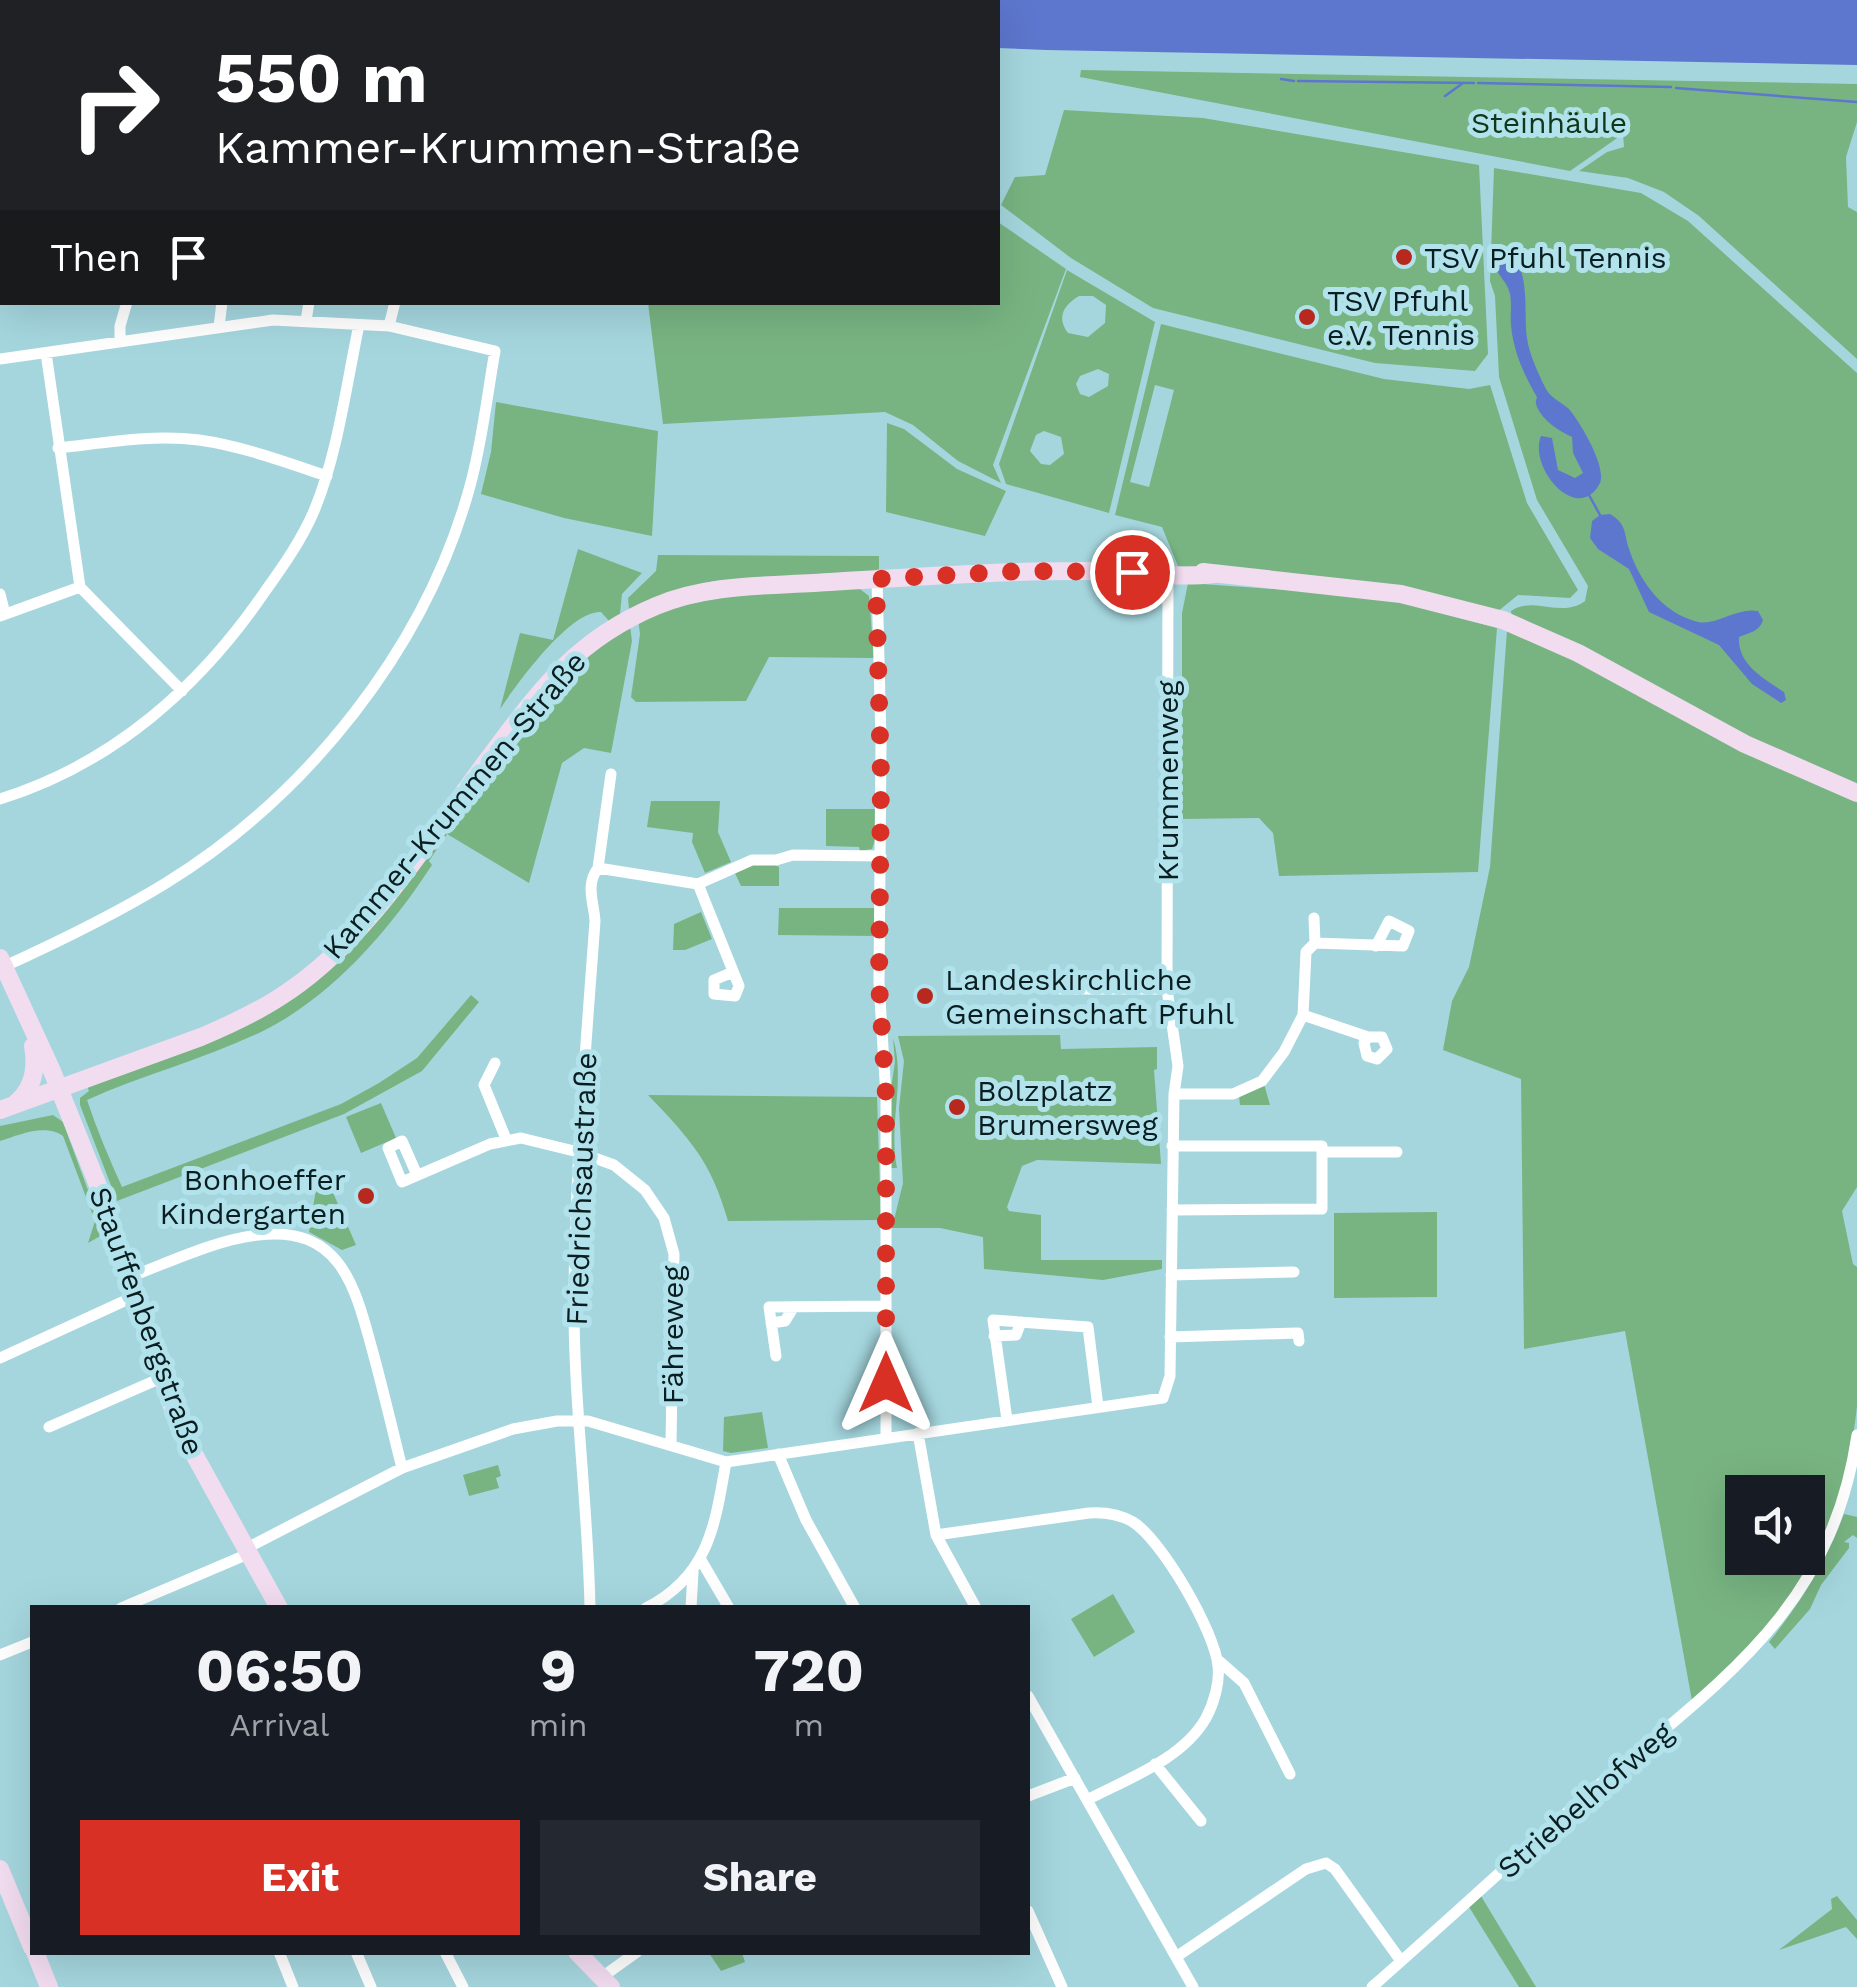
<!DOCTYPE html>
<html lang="en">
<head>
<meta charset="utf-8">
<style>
	:root { --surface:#171b24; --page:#242831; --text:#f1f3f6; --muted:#9ea1a6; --accent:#d93025 }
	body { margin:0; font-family:"Work Sans",sans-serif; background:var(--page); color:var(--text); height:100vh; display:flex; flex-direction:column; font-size:38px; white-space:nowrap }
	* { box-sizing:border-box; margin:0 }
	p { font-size:32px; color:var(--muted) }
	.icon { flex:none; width:55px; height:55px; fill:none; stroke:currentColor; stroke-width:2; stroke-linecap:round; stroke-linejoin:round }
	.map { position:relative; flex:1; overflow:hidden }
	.drawer { position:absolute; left:30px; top:1605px; width:1000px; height:350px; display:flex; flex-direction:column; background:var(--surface); border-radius:0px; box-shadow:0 10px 40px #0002 }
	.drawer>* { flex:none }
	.guide { position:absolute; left:0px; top:0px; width:1000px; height:305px; box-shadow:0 10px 40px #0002; background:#202124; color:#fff; overflow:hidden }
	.tools { position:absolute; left:1725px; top:1475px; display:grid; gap:20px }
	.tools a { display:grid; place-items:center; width:100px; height:100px; border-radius:0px; background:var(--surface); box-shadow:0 10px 40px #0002; font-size:50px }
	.pin { position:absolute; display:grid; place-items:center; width:85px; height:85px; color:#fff; margin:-42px; border:5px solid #fff; border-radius:50%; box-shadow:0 2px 10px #0007 }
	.me { position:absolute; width:110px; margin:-55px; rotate:0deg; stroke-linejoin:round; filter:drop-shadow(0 0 8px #0008) }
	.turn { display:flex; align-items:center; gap:35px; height:210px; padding:0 50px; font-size:45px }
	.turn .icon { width:130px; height:130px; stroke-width:2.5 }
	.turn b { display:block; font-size:70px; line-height:85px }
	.then { display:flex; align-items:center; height:95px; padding:0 50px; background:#0003; gap:20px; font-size:38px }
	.eta { display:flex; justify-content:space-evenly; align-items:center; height:170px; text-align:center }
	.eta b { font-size:60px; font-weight:700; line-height:70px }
	.button { display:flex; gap:20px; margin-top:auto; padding:20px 50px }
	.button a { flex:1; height:115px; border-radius:0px; background:var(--accent); color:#fff; font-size:40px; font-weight:700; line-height:115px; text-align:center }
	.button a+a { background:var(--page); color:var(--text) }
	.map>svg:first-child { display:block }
	.green { fill:#78b482; fill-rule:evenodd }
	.water { fill:#5d77ce }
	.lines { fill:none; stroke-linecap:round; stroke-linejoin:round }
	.stream { stroke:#5d77ce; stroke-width:2.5 }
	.street { stroke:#fff; stroke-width:11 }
	.secondary { stroke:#f2dcf0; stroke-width:18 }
	.route { stroke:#d93025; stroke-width:18; stroke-dasharray:0 32.4 }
	.poi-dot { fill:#b7291e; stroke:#b2e3ec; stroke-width:4 }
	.labels { text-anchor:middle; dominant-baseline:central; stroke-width:10; stroke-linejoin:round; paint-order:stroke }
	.park-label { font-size:30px; fill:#10371a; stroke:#b2e3ec }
	.poi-label { font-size:30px; fill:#0a1e21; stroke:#b2e3ec; text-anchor:start }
	.street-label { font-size:30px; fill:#0a1e21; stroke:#b2e3ec }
</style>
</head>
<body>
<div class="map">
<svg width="1857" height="1987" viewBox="0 0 1857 1987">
	<rect width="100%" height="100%" fill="#a5d6de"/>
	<!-- green -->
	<path class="green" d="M 101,0 L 415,0 L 432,2 L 106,2 Z
		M 1081,70 L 1857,84 L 1857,122 L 1846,157 L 1848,207 L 1857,212 L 1857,359 L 1699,216 L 1664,192 L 1628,178 L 1579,171 L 1607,152 L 1624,147 L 1623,134 L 1570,171 L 1080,77 Z
		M 1064,110 L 1203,118 L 1479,165 L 1488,354 L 1475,371 L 1375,363 L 1153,308 L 1071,258 L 1001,205 L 1015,177 L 1045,175 Z
		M 1494,168 L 1641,193 L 1688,221 L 1857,373 L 1857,786 L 1782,753 L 1512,617 L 1511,611 C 1534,595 1561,619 1585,601 L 1588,586 L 1537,500 L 1499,377 L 1495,296 L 1490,281 Z
		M 998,222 L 1066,269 L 993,465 L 1001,483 L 958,461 L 913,425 L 885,412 L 663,424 L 648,303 L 998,302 Z
		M 1067,270 L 1155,322 L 1109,513 L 1006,484 L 999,464 ZM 1079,296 L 1093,296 L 1106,305 L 1105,323 L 1088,337 L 1068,333 C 1056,317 1064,305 1079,296 ZM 1098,369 L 1109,374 L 1108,386 L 1089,397 L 1080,394 L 1076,384 L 1080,376 ZM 1044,431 L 1061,437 L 1064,454 L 1050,465 L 1041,464 L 1030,451 L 1036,435 Z
		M 1161,324 L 1384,379 L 1469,389 L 1490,385 L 1527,503 L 1578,590 L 1570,598 L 1518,595 L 1497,612 C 1394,580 1286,574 1178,566 L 1162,527 L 1115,515 ZM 1155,385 L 1174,390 L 1149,487 L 1130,482 Z
		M 496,402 L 658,431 L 652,536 L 564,518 L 481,494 L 491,452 Z
		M 887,423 L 904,429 L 957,469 L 1006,491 L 985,536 L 886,512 Z
		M 578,549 L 642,573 L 622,594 L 620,614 L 609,621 L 601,612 C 570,610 517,684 500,709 L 520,633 L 553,640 Z
		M 658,555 L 879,556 L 879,569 L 869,573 L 714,581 L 686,588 L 629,610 L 628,598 L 656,571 Z
		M 1188,583 L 1301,591 L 1399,602 L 1497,628 L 1478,872 L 1279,876 L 1273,833 L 1259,818 L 1182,819 L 1182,613 Z
		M 856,586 L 869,596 L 874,658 L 769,657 L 746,701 L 636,702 L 631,697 L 640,634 L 638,619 L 702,598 Z
		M 630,626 L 632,641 L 611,753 L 584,748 L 562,763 L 529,883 L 447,834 L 429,861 L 432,865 C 391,928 334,995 265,1030 C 208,1058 145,1074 87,1100 C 97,1130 109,1158 122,1187 L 341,1104 L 379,1083 L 417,1058 L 471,995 L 479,1002 L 422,1071 L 344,1114 L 117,1201 L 80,1105 L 80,1098 L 89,1091 L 87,1086 L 261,1014 L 392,898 L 559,682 L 582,659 Z
		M 1507,630 L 1573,659 L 1857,800 L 1857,1187 L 1842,1211 L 1853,1264 L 1857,1267 C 1857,1312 1857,1360 1857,1406 C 1850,1475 1827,1551 1784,1607 C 1757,1642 1724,1670 1692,1701 L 1625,1331 L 1524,1349 L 1521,1079 L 1443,1050 L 1452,1001 L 1469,967 L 1490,867 ZM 1742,1492 L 1808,1492 L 1808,1558 L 1742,1558 Z
		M 651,801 L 720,801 L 718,832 L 731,862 L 705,873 L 692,842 L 693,833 L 647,827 Z
		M 826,809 L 875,809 L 875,840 L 872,849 L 860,851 L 859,847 L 826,846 Z
		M 751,863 L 773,864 L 779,867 L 779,886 L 741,886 L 734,871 Z
		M 779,908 L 875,908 L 875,936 L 778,935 Z
		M 701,912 L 712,939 L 685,950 L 673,950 L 674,924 Z
		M 1060,1035 L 1061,1049 L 1157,1047 L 1157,1069 L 1154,1070 L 1161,1164 L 1037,1160 L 1022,1166 L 1007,1207 L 1009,1211 L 1041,1215 L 1041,1260 L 1162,1260 L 1162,1269 L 1103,1280 L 984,1269 L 983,1237 L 940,1228 L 892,1228 L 903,1183 L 899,1108 L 904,1061 L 898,1036 Z
		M 893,1038 C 906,1080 888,1125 897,1168 L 890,1168 L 890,1095 L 895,1062 Z
		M 1264,1084 L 1270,1105 L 1240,1105 L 1239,1096 Z
		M 648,1095 L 877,1097 L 881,1220 L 728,1221 C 711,1161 690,1139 648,1095 Z
		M 381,1103 L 396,1138 L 361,1153 L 346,1117 Z
		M 53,1115 L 63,1122 L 104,1234 L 88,1243 L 95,1221 L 63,1136 C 45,1123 19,1135 0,1141 L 0,1126 Z
		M 327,1179 L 356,1245 L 342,1250 L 309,1232 L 317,1183 Z
		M 1437,1212 L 1437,1297 L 1334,1298 L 1334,1213 Z
		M 762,1412 L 768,1448 L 731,1453 L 723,1451 L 724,1417 Z
		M 498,1465 L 501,1476 L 496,1478 L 499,1488 L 469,1496 L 463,1475 Z
		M 1844,1514 L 1857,1517 L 1857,1538 L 1853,1535 L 1844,1542 L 1849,1543 L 1849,1548 L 1821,1585 L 1810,1609 L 1775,1649 L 1769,1642 C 1802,1601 1826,1562 1844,1514 Z
		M 1113,1594 L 1135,1632 L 1094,1657 L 1071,1619 Z
		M 1481,1896 L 1536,1987 L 1519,1987 L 1469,1907 Z
		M 1837,1896 L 1857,1920 L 1857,1939 L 1846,1927 L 1779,1950 L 1832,1909 L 1831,1899 Z
		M 709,1953 L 742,1953 L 745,1962 L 721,1971 Z"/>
	<!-- water -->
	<path class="water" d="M 530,0 L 1857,0 L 1857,65 L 1046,50 L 998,48 L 998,2 Z
		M 1506,251 C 1532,266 1523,313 1527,338 C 1529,354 1539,375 1546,389 C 1551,398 1561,402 1569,409 C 1580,422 1609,470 1599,485 C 1576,524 1528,467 1541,436 L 1552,438 L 1558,470 L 1575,478 L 1583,473 L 1573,453 L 1572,437 C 1559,431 1543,421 1537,407 C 1533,394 1541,403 1534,392 C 1523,372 1513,350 1511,325 C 1510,315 1512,305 1510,294 C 1507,279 1494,275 1495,259 Z
		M 1610,514 C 1625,523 1624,530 1628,546 C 1639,581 1662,613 1698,622 C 1716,626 1737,607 1758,611 L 1763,620 C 1760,631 1749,633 1739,637 C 1737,664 1764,679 1784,692 L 1786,700 L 1781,703 L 1752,684 L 1719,645 L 1649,612 L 1629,569 L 1598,549 L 1590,538 L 1592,521 L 1600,515 Z"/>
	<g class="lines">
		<!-- stream -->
		<path class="stream" d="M 1281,79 L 1294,81
			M 1298,81 L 1474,83
			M 1478,83 L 1671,87
			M 1676,88 L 1857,102
			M 1445,96 L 1463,83
			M 1589,495 L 1600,515"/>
		<!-- street -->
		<path class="street" d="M 16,0 L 17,2
			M 0,70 L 2,70
			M 0,159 L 2,176
			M 306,321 L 309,302
			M 389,326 L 395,302
			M 219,327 L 222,302
			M 120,342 L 120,326 L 127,302
			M 46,353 L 80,587 L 182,691
			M 0,359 L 273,320 L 389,326 L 495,351 C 487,396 482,443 470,486 C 426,648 307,796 166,883 C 114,915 58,942 3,967
			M 58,448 C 105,443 152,434 199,440 C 242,446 285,462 327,476
			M 877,579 L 881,742 L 879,983 L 886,1096 L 886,1438
			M 0,594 L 5,614
			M 0,616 L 80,587
			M 0,799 C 113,764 201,686 266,590 C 284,565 302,539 314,511 C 338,453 346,386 359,325
			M 598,868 L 698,884 L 752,860 L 776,860 L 793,855 L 881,856
			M 698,884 L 739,986 L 735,996 L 714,994 L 714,980 L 733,972
			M 1314,918 L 1315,943
			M 1061,989 L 1167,989
			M 1303,1015 L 1368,1037 L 1382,1037 L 1387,1049 L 1377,1059 L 1367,1056 L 1364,1043 L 1368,1037
			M 495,1063 L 484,1085 L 506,1139
			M 1174,1094 L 1233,1094 L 1262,1081 L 1284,1052 L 1303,1015 L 1306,952 L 1315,943 L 1403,946 L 1409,931 L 1389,921 L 1376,946
			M 1322,1152 L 1397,1152
			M 417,1175 L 402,1141 L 388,1148 L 402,1182 L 490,1144 L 521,1138 L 578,1152 L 614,1165 L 645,1190 L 664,1218 L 674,1254 L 671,1445
			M 1172,1210 L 1322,1209 L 1322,1146 L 1172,1146
			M 1171,1275 L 1294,1272
			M 127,1278 C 168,1263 214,1240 258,1235 C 340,1225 355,1286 372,1349 C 383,1389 392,1428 402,1468
			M 771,1323 L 785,1321 L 793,1308
			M 994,1336 L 1016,1335 L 1021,1322
			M 1170,1337 L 1298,1333 L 1299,1341
			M 776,1356 L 769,1307 L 886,1306
			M 0,1358 L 133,1297
			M 1007,1420 L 993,1320 L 1088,1327 L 1098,1407
			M 49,1427 L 161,1378
			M 918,1433 L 936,1535 L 976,1608
			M 778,1454 L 806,1520 L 855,1608
			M 936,1535 L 1089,1513 C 1104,1512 1119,1514 1133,1522 C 1162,1540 1215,1632 1218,1666 C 1220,1682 1214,1703 1206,1718 C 1183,1759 1127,1779 1087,1800
			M 245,1549 L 402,1468 L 513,1429 L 557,1421 L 588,1421 L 726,1462 L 1163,1398 L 1170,1376 L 1174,1094 L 1178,1066 L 1167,989 L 1168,573
			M 701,1560 L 729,1608
			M 121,1608 L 248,1554
			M 590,1608 C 588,1503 573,1399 574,1295 C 575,1170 586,1046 595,921 C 594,903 585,885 598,868 L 611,774
			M 646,1608 C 709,1576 715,1525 726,1462
			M 691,1608 L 693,1572
			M 0,1655 L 32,1642
			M 1219,1661 L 1244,1683 L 1290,1774
			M 1028,1696 L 1193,1987
			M 1155,1764 L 1201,1821
			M 1028,1796 L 1075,1778
			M 1028,1911 L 1062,1987
			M 279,1952 L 293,1987
			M 356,1952 L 371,1987
			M 445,1952 L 463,1987
			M 1176,1957 L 1306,1869 L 1326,1863 L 1335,1869 L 1401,1961
			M 602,1977 L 637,1952
			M 1372,1987 C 1446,1922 1518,1855 1593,1790 C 1718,1682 1831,1612 1857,1435"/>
		<!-- secondary -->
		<path class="secondary" d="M 1203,572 L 1401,594 L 1503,620 L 1578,653 L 1745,744 L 1857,793
			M 0,958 L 52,1071 L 99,1188 L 179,1427 L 279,1608
			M 16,1103 C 34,1088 37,1068 33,1046
			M 0,1110 L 201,1037 C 232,1024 262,1010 289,991 C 368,938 429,838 486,762 C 538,693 573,641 656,606 C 705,585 761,586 813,583 C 901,578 989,571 1078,571 C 1123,570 1170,579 1214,574
			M 0,1869 L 32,1947
			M 35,1952 L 49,1987
			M 577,1952 L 611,1987"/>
	</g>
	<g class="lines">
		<!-- route -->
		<path class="route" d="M 886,1383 L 886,1096 L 879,983 L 881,778 L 876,579 L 1022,571 L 1132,572"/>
	</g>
	<!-- markers -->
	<g class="poi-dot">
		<circle cx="1404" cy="257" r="10"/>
		<circle cx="1307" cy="317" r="10"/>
		<circle cx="925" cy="996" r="10"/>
		<circle cx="957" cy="1107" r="10"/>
		<circle cx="366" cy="1196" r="10"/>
	</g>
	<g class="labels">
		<!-- park labels -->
		<g class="park-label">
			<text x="1549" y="122">Steinhäule</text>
		</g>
		<!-- poi labels -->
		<g class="poi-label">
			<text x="1424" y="257">TSV Pfuhl Tennis</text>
			<text x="1327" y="300">TSV Pfuhl<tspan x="1327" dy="34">e.V. Tennis</tspan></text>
			<text x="945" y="979">Landeskirchliche<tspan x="945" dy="34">Gemeinschaft Pfuhl</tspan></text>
			<text x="977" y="1090">Bolzplatz<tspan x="977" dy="34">Brumersweg</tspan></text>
			<text x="346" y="1179" text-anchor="end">Bonhoeffer<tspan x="346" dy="34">Kindergarten</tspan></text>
		</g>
		<!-- street labels -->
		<g class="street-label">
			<text transform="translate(1167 781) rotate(-90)">Krummenweg</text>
			<text transform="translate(454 805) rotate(-50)">Kammer-Krummen-Straße</text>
			<text transform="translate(581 1189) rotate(-88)">Friedrichsaustraße</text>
			<text transform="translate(147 1321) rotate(70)">Stauffenbergstraße</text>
			<text transform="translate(672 1335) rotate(-90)">Fähreweg</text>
			<text transform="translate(1585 1800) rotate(-41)">Striebelhofweg</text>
		</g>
	</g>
</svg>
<div class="tools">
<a><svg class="icon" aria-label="sound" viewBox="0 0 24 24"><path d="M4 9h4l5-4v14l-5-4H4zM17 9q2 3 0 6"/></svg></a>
</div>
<div class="pin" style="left:1132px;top:572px;background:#d93025"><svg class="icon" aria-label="arrive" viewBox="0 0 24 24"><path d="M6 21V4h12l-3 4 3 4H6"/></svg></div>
<svg class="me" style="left:886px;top:1383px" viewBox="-20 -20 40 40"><path d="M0-17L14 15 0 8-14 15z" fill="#d93025" stroke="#fff" stroke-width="4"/></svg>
<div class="guide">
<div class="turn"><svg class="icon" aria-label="right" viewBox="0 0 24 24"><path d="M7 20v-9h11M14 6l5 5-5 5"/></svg><div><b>550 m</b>Kammer-Krummen-Straße</div></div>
<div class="then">Then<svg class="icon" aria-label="arrive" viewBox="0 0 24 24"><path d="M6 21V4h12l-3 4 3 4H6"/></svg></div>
</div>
<section class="drawer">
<div class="eta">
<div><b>06:50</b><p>Arrival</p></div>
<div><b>9</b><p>min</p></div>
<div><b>720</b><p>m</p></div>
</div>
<div class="button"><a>Exit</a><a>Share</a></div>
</section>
</div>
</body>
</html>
